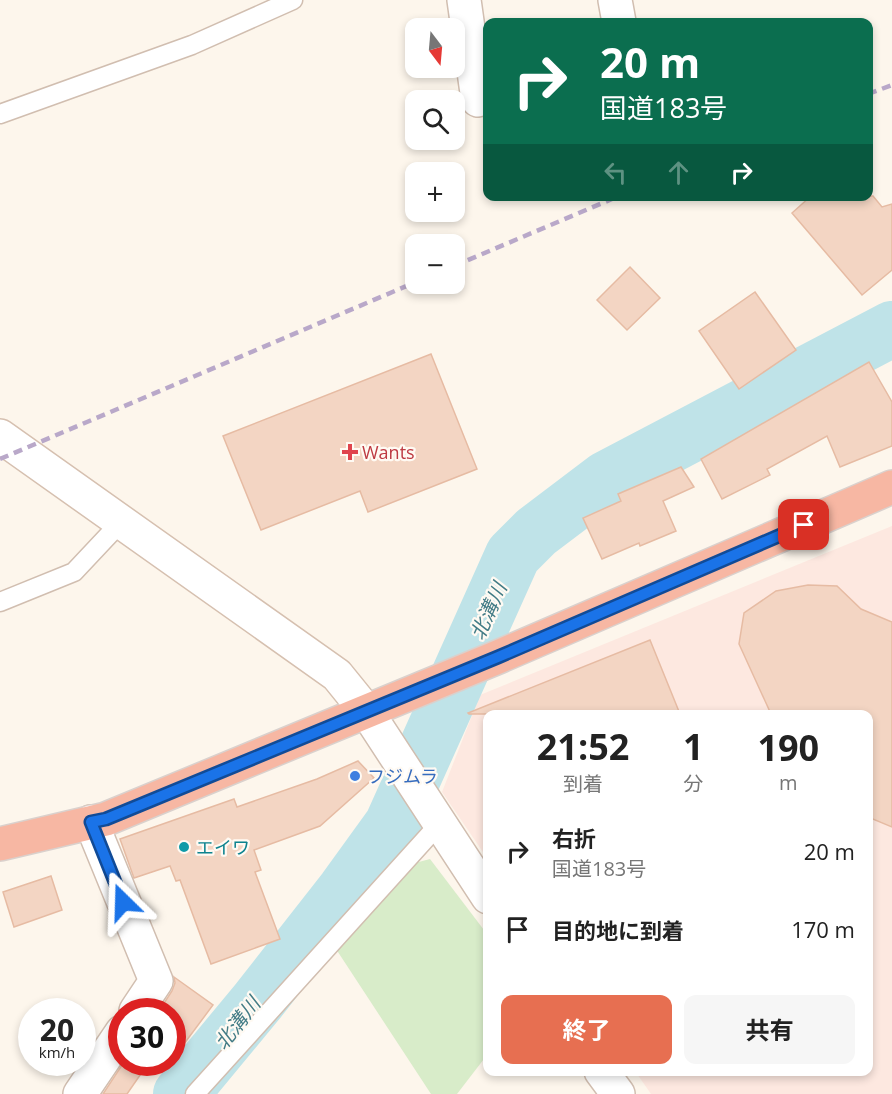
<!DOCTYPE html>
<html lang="ja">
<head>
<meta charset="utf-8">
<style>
	:root { --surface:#fff; --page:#f6f6f6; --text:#222; --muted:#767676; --accent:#e76f51 }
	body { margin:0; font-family:"Open Sans","Noto Sans JP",sans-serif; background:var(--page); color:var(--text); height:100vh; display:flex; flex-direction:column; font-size:22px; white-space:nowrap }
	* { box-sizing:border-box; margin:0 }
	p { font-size:20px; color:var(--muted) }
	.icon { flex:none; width:33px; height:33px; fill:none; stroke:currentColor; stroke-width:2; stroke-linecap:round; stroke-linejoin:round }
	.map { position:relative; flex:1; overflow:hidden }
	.side { position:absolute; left:483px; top:710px; width:390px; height:366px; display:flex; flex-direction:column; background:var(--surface); border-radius:12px; box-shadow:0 3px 9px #0003 }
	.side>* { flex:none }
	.top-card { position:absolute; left:483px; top:18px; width:390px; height:183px; border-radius:12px; box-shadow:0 3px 9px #0003; background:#0b6e4f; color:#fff; overflow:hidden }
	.needle { width:39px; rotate:164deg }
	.buttons { position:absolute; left:405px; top:18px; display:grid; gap:12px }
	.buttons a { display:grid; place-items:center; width:60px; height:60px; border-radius:12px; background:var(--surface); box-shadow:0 3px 9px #0003; font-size:30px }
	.speed { position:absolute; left:18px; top:998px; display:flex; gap:12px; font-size:30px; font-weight:700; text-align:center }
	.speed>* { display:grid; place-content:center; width:78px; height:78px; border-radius:50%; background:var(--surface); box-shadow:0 3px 9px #0003; line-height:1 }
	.speed small { font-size:15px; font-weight:400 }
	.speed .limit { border:9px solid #d22; background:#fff; color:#111 }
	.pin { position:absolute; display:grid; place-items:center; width:51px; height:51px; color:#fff; margin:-26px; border-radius:12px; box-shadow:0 3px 9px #0006 }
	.me { position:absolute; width:66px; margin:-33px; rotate:338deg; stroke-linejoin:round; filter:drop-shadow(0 0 4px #0008) }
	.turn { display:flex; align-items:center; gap:21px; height:126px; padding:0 18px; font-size:27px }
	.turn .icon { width:78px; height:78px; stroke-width:2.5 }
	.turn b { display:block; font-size:42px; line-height:51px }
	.lanes { display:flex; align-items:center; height:57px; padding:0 18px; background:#0003; justify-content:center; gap:30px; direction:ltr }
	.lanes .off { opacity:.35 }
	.eta { display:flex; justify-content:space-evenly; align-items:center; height:102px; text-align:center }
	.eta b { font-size:36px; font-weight:700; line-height:42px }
	.cta { display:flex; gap:12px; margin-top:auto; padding:12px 18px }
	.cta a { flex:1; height:69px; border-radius:12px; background:var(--accent); color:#fff; font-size:24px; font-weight:700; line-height:69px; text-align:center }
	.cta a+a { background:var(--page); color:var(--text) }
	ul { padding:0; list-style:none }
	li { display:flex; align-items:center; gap:18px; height:78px; padding:0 18px }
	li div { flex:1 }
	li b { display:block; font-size:22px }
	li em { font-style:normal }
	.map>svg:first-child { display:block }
	.commercial { fill:#fde8e0 }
	.green { fill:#d8ecc9 }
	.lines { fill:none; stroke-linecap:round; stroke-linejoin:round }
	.river { stroke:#bfe3e8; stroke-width:56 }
	.building { fill:#f3d5c3; stroke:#e6bba3; stroke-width:1.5 }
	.lane-casing { stroke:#d1beb0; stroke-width:21 }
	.street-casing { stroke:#d1beb0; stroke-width:36 }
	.secondary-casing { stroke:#d6c0b0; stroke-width:36 }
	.highway-casing { stroke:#dad1cd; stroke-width:36 }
	.lane { stroke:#fff; stroke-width:18 }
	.street { stroke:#fff; stroke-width:33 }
	.secondary { stroke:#fff; stroke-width:33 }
	.highway { stroke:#f7b7a3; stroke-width:33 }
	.rail { stroke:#b9a8c9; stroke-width:4.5; stroke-dasharray:9 6; stroke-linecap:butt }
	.route-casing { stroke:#114b97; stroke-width:15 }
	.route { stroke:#1a73e8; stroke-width:10 }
	.health-dot { fill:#e0444e; stroke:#fffaf3; stroke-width:2 }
	.shop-dot { fill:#3f7fe0; stroke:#fffaf3; stroke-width:2 }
	.culture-dot { fill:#0f9aa8; stroke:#fffaf3; stroke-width:2 }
	.labels { text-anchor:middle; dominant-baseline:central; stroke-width:4.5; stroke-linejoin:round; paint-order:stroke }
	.health-label { font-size:18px; fill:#be3a42; stroke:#fffaf3; text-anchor:start }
	.shop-label { font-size:18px; fill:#366cbe; stroke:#fffaf3; text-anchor:start }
	.culture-label { font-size:18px; fill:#0d838f; stroke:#fffaf3; text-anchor:start }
	.water-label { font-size:20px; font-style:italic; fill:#437c86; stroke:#fffaf3 }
</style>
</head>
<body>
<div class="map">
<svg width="892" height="1094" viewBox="0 0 892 1094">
	<rect width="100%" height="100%" fill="#fdf6ec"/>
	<!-- commercial -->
	<path class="commercial" d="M 892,526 L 892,1094 L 651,1094 L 635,1071 L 868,1071 L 868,714 L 488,714 L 487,858 L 442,792 L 480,695 Z"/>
	<!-- green -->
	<path class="green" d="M 430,859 L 487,934 L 487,1055 L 457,1094 L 431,1094 L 336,949 L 415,863 Z"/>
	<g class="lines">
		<!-- river -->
		<path class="river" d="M 181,1094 L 258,1001 L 345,890 L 392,825 L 513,555 L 536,532 L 606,479 L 892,329"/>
	</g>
	<!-- building -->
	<path class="building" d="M 811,196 L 873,196 L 882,207 L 892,204 L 892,270 L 862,295 L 792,213 Z
		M 630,267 L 660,298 L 627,330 L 597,300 Z
		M 755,292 L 796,350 L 739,389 L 699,331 Z
		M 431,354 L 477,469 L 368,512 L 360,491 L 261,530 L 223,436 Z
		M 869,362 L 892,402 L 892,446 L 840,467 L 827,436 L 767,469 L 770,475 L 722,499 L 701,459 Z
		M 681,467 L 694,487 L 663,501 L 676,531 L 640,546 L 639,543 L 602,559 L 583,518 L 621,501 L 618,494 Z
		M 808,585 L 837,586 L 861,609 L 892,622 L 892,827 L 868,817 L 868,714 L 771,714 L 739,644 L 744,613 L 776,591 Z
		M 650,640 L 680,714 L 469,714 L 468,713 Z
		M 358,761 L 374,778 L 320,826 L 254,850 L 261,870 L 255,872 L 280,939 L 211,964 L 180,880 L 176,881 L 170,866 L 134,878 L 120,839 L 234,799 L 237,807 L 317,779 Z
		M 51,876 L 62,910 L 14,927 L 3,892 Z
		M 174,977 L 213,1005 L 172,1060 L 172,1011 L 159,1011 L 172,991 L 175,983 Z
		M 124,1062 L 136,1062 L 145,1068 L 127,1094 L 103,1094 Z"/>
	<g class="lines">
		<defs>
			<path id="lane" d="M 0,114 L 192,45 L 293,0
				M 0,602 L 74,572 L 121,522
				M 195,1094 L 440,823"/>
			<path id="street" d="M 464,0 L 478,100
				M 615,0 L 619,22
				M 367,712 L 488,897
				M 91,822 L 156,981 L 136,1011
				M 601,1071 L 618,1094
				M 80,1094 L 122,1032"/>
			<path id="secondary" d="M 0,436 L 337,675 L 367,712"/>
			<path id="highway" d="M 0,844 L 106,819 L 498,657 L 892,487"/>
		</defs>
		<!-- lane casing -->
		<use href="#lane" class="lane-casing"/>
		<!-- street casing -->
		<use href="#street" class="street-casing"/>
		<!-- secondary casing -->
		<use href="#secondary" class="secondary-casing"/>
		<!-- highway casing -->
		<use href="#highway" class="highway-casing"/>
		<!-- lane -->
		<use href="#lane" class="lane"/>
		<!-- street -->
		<use href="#street" class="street"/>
		<!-- secondary -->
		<use href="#secondary" class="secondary"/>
		<!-- highway -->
		<use href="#highway" class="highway"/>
		<!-- rail -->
		<path class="rail" d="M 868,94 L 892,85
			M 454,266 L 619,196
			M 0,459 L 416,282"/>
	</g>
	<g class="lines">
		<defs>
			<path id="route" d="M 123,902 L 91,822 L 106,819 L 498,657 L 804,525"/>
		</defs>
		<!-- route casing -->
		<use href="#route" class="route-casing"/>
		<!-- route -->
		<use href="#route" class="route"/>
	</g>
	<!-- markers -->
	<path class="health-dot" d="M347 443h6v6h6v6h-6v6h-6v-6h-6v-6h6z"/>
	<circle class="shop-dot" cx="355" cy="776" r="6"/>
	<circle class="culture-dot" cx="184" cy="847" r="6"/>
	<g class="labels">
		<!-- health labels -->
		<g class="health-label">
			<text x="362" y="452">Wants</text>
		</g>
		<!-- shop labels -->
		<g class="shop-label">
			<text x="367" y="776">フジムラ</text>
		</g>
		<!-- culture labels -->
		<g class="culture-label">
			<text x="196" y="847">エイワ</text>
		</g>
		<!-- water labels -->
		<g class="water-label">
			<text transform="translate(488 611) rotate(-66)">北溝川</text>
			<text transform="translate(237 1023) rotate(-52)">北溝川</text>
		</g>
	</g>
</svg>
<div class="buttons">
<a><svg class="needle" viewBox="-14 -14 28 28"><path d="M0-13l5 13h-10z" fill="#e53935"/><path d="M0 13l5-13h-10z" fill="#767676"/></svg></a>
<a><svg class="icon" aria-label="search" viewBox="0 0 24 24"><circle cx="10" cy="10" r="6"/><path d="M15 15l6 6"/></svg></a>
<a>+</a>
<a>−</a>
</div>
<div class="speed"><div>20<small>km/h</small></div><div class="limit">30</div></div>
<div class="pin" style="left:804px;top:525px;background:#d93025"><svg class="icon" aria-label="arrive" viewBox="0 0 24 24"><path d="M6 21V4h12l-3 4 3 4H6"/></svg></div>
<svg class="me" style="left:123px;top:902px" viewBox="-20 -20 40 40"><path d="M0-17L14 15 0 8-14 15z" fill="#1a73e8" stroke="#fff" stroke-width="4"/></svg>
<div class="top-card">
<div class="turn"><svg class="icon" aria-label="right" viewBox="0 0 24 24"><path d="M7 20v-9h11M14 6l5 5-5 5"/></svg><div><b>20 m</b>国道183号</div></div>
<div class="lanes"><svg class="icon off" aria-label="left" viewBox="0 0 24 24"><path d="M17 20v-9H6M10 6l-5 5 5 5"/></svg><svg class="icon off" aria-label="ahead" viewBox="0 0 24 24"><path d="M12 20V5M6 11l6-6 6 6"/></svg><svg class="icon" aria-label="right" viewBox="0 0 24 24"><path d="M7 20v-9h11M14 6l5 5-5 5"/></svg></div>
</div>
<section class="side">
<div class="eta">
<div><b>21:52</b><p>到着</p></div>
<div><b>1</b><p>分</p></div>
<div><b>190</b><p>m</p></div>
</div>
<ul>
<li><svg class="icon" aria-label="right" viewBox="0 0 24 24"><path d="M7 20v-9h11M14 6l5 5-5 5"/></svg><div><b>右折</b><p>国道183号</p></div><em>20 m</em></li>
<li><svg class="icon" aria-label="arrive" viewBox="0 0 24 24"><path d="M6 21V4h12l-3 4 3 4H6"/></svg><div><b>目的地に到着</b></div><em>170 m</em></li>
</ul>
<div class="cta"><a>終了</a><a>共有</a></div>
</section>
</div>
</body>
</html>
